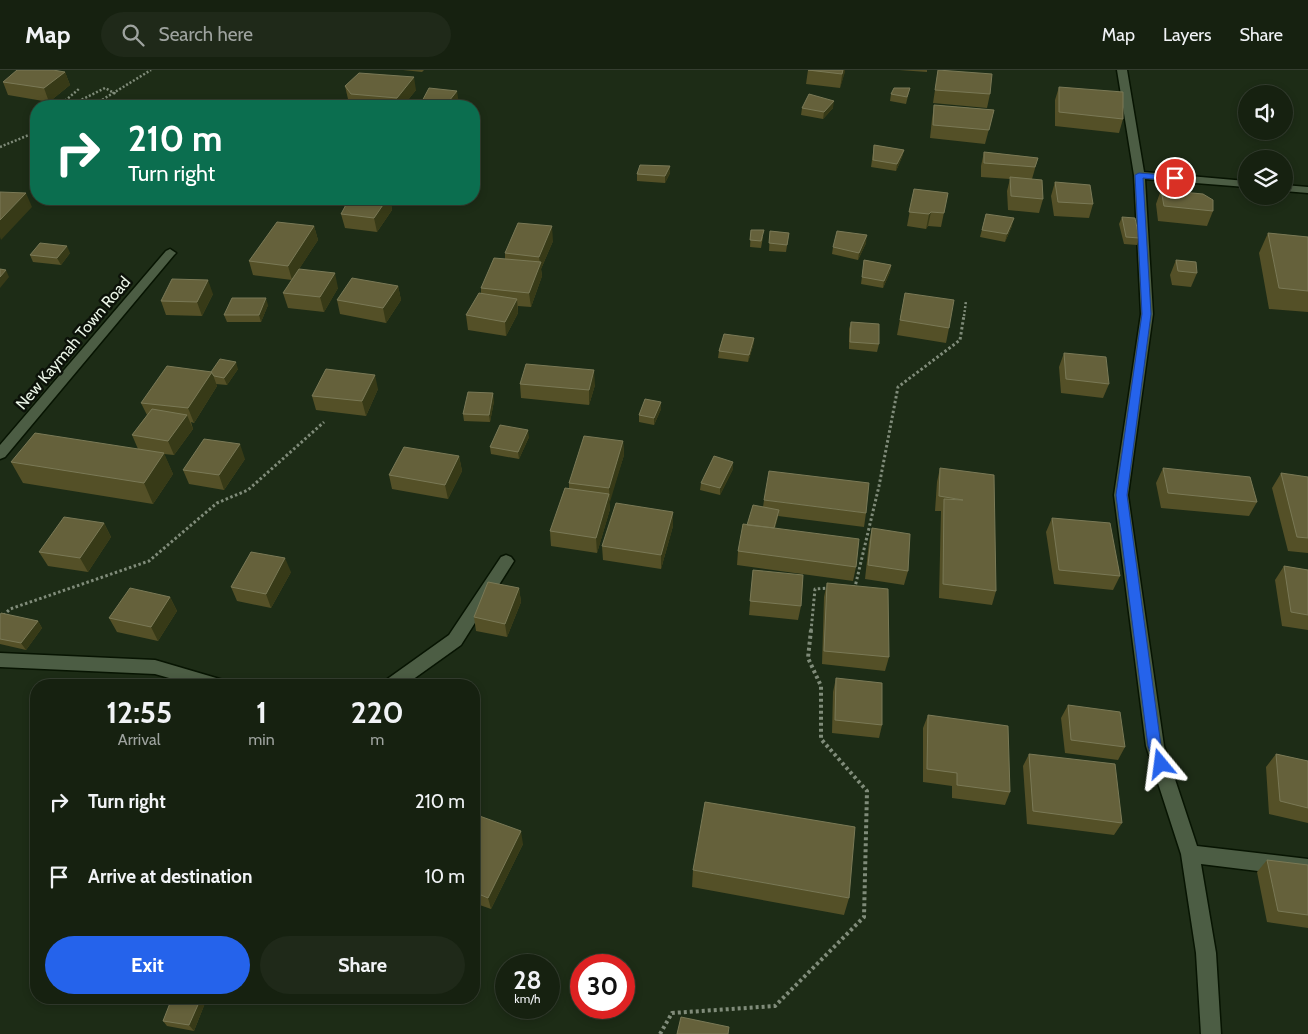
<!DOCTYPE html>
<html lang="en">
<head>
<meta charset="utf-8">
<style>
	:root { --surface:#162110; --page:#1f2919; --text:#f1f3f6; --muted:#9ea39f; --line:#353e30; --accent:#2563eb }
	body { margin:0; font-family:Cabin,sans-serif; background:var(--page); color:var(--text); height:100vh; display:flex; flex-direction:column; font-size:19px; white-space:nowrap }
	* { box-sizing:border-box; margin:0 }
	p { font-size:16px; color:var(--muted) }
	.icon { flex:none; width:28px; height:28px; fill:none; stroke:currentColor; stroke-width:2; stroke-linecap:round; stroke-linejoin:round }
	.map { position:relative; flex:1; overflow:hidden }
	.side { position:absolute; left:30px; top:609px; width:450px; height:325px; display:flex; flex-direction:column; background:var(--surface); border-radius:20px; box-shadow:0 2px 8px #0003,0 0 0 1px var(--line) }
	.side>* { flex:none }
	.guide { position:absolute; left:30px; top:30px; width:450px; height:105px; border-radius:20px; box-shadow:0 2px 8px #0003,0 0 0 1px var(--line); background:#0b6e4f; color:#fff; overflow:hidden }
	.fabs { position:absolute; left:1238px; top:15px; display:grid; gap:10px }
	.fabs a { display:grid; place-items:center; width:55px; height:55px; border-radius:50%; background:var(--surface); box-shadow:0 2px 8px #0003,0 0 0 1px var(--line); font-size:25px }
	.speed { position:absolute; left:495px; top:884px; display:flex; gap:10px; font-size:25px; font-weight:700; text-align:center }
	.speed>* { display:grid; place-content:center; width:65px; height:65px; border-radius:50%; background:var(--surface); box-shadow:0 2px 8px #0003,0 0 0 1px var(--line); line-height:1 }
	.speed small { font-size:12px; font-weight:400 }
	.speed .limit { border:8px solid #d22; background:#fff; color:#111 }
	.pin { position:absolute; display:grid; place-items:center; width:42px; height:42px; color:#fff; margin:-21px; border:2px solid #fff; border-radius:50%; box-shadow:0 1px 5px #0007 }
	.me { position:absolute; width:55px; margin:-28px; rotate:344deg; stroke-linejoin:round; filter:drop-shadow(0 0 4px #0008) }
	.turn { display:flex; align-items:center; gap:18px; height:105px; padding:0 15px; font-size:22px }
	.turn .icon { width:65px; height:65px; stroke-width:2.5 }
	.turn b { display:block; font-size:35px; line-height:42px }
	.eta { display:flex; justify-content:space-evenly; align-items:center; height:85px; text-align:center }
	.eta b { font-size:30px; font-weight:700; line-height:35px }
	.primary-button { display:flex; gap:10px; margin-top:auto; padding:10px 15px }
	.primary-button a { flex:1; height:58px; border-radius:30px; background:var(--accent); color:#fff; font-size:20px; font-weight:700; line-height:58px; text-align:center }
	.primary-button a+a { background:var(--page); color:var(--text) }
	ul { padding:0; list-style:none }
	li { display:flex; align-items:center; gap:15px; height:75px; padding:0 15px }
	li div { flex:1 }
	li b { display:block; font-size:19px }
	li em { font-style:normal }
	header { display:flex; align-items:center; gap:30px; box-sizing:border-box; height:70px; padding:0 25px; background:var(--surface); border-bottom:1px solid var(--line) }
	header strong { font-size:24px }
	nav { display:flex; gap:28px; margin-inline-start:auto; font-size:18px }
	.search { width:350px; height:45px; background:var(--page); display:flex; align-items:center; gap:12px; box-sizing:border-box; padding:0 18px; border-radius:28px; color:var(--muted); font-size:19px }
	.map>svg:first-child { display:block }
	.lines { fill:none; stroke-linecap:round; stroke-linejoin:round }
	.minor-casing { stroke:#071402; stroke-width:3 }
	.path-far2 { stroke:#808c7a; stroke-width:2.5; stroke-dasharray:2 2; stroke-linecap:butt }
	.path-far1 { stroke:#808c7a; stroke-width:3; stroke-dasharray:2.5 2.5; stroke-linecap:butt }
	.path { stroke:#808c7a; stroke-width:4; stroke-dasharray:3 3; stroke-linecap:butt }
	.minor { fill:#4c5d44; fill-rule:evenodd }
	.wall { fill:#545027 }
	.shaded-wall { fill:#373a17 }
	.building { fill:#65613b; stroke:#7a7956 }
	.route { fill:#2563eb; stroke:#184099 }
	.labels { text-anchor:middle; dominant-baseline:central; stroke-width:5; stroke-linejoin:round; paint-order:stroke }
	.street-label { font-size:16px; fill:#ecf6e8; stroke:#0c1209 }
</style>
</head>
<body>
<header>
<strong>Map</strong>
<div class="search"><svg class="icon" aria-label="search" viewBox="0 0 24 24"><circle cx="10" cy="10" r="6"/><path d="M15 15l6 6"/></svg>Search here</div>
<nav><a>Map</a><a>Layers</a><a>Share</a></nav>
</header>
<div class="map">
<svg width="1308" height="964" viewBox="0 0 1308 964">
	<rect width="100%" height="100%" fill="#1d2c16"/>
	<g class="lines">
		<defs>
			<path id="minor" d="M 1117,0 L 1127,0 L 1144,102 L 1246,111 L 1246,117 L 1145,109 L 1153,244 L 1128,425 L 1164,676 L 1197,776 L 1308,789 L 1308,807 L 1201,794 L 1216,883 L 1221,964 L 1201,964 L 1196,883 L 1181,784 L 1146,676 L 1114,425 L 1141,244 L 1134,105 Z
				M 1284,115 L 1308,117 L 1308,123 L 1284,121 Z
				M 170,179 L 176,183 L 174,185 L 5,387 L 0,389 L 0,375 L 166,181 Z
				M 506,485 L 511,487 L 514,491 L 461,575 L 405,615 L 384,615 L 386,610 L 449,565 L 501,487 Z
				M 0,583 L 155,590 L 223,610 L 225,615 L 194,615 L 155,604 L 0,597 Z"/>
		</defs>
		<!-- minor casing -->
		<use href="#minor" class="minor-casing"/>
		<!-- path-far2 -->
		<path class="path-far2" d="M 71,35 L 105,18 L 116,24
			M 36,36 L 39,36
			M 59,36 L 80,18
			M 65,36 L 78,36
			M 92,36 L 151,0
			M 0,77 L 36,62
			M 964,246 L 966,231"/>
		<!-- path-far1 -->
		<path class="path-far1" d="M 853,517 L 855,517 L 879,416 L 898,317 L 960,270 L 964,245
			M 0,549 L 10,539 L 149,491 L 217,433 L 248,420 L 324,352
			M 811,561 L 815,519 L 829,518"/>
		<!-- path -->
		<path class="path" d="M 660,964 L 672,943 L 775,936 L 864,847 L 867,721 L 821,669 L 821,616 L 808,588 L 811,560"/>
		<!-- minor -->
		<use href="#minor" class="minor"/>
	</g>
	<!-- wall -->
	<path class="wall" d="M 403,0 L 424,0 L 422,2 Z
		M 808,0 L 845,0 L 840,18 L 806,14 Z
		M 899,0 L 927,0 L 927,2 Z
		M 938,0 L 990,24 L 987,38 L 933,33 Z
		M 65,2 L 70,15 L 49,32 L 8,25 L 3,12 Z
		M 345,16 L 416,20 L 403,36 L 353,36 L 348,29 Z
		M 1059,17 L 1123,49 L 1119,63 L 1055,56 L 1055,30 Z
		M 910,18 L 906,34 L 890,31 L 891,24 Z
		M 934,35 L 994,40 L 985,74 L 930,68 L 932,49 Z
		M 802,38 L 833,38 L 823,49 L 801,45 Z
		M 874,75 L 904,80 L 902,87 L 896,101 L 871,97 Z
		M 984,82 L 1038,88 L 1032,109 L 1043,129 L 1039,143 L 1008,140 L 1007,121 L 1010,109 L 981,107 L 981,96 Z
		M 670,103 L 665,113 L 637,111 L 637,104 Z
		M 1055,112 L 1093,134 L 1089,148 L 1054,146 L 1051,126 Z
		M 914,119 L 948,123 L 941,157 L 928,156 L 926,159 L 907,156 Z
		M 1161,120 L 1213,141 L 1207,156 L 1158,151 L 1156,134 Z
		M 349,129 L 390,129 L 392,140 L 377,162 L 345,158 L 341,144 Z
		M 986,144 L 1012,156 L 1005,172 L 980,167 Z
		M 1122,147 L 1139,168 L 1137,175 L 1124,174 L 1119,154 Z
		M 314,156 L 318,170 L 299,199 L 338,218 L 324,242 L 288,238 L 283,223 L 292,210 L 253,205 L 249,191 Z
		M 751,160 L 763,167 L 761,178 L 750,177 Z
		M 770,161 L 789,163 L 786,182 L 769,181 Z
		M 1268,163 L 1308,167 L 1308,242 L 1269,239 L 1259,183 Z
		M 553,171 L 541,199 L 542,206 L 531,237 L 518,236 L 518,243 L 506,266 L 468,260 L 466,245 L 481,223 L 481,218 L 505,189 L 505,183 Z
		M 866,173 L 858,190 L 832,184 L 833,177 Z
		M 70,183 L 61,195 L 33,192 L 30,185 Z
		M 864,190 L 891,195 L 890,202 L 883,218 L 861,214 Z
		M 1176,190 L 1197,203 L 1191,217 L 1172,215 L 1170,205 Z
		M 398,216 L 401,230 L 386,253 L 340,244 L 337,230 Z
		M 905,223 L 949,258 L 946,273 L 897,265 Z
		M 213,224 L 202,246 L 166,245 L 161,231 Z
		M 268,235 L 261,252 L 227,252 L 224,245 Z
		M 851,252 L 879,274 L 877,282 L 849,279 L 849,259 Z
		M 754,268 L 753,276 L 748,292 L 718,288 L 719,281 Z
		M 1064,283 L 1109,314 L 1103,328 L 1061,323 L 1059,297 Z
		M 238,299 L 227,315 L 216,314 L 217,316 L 194,353 L 191,352 L 193,359 L 174,385 L 164,384 L 173,404 L 153,434 L 23,413 L 11,392 L 138,379 L 132,365 L 147,345 L 141,333 L 211,302 Z
		M 520,314 L 595,315 L 589,335 L 521,328 Z
		M 378,319 L 366,346 L 316,340 L 312,326 Z
		M 494,331 L 490,352 L 464,351 L 463,344 Z
		M 661,339 L 654,355 L 639,352 L 639,345 Z
		M 529,367 L 519,389 L 491,384 L 490,377 Z
		M 623,371 L 624,385 L 609,432 L 610,439 L 597,483 L 551,476 L 550,461 L 569,419 L 569,413 Z
		M 459,386 L 462,401 L 448,429 L 392,419 L 389,405 Z
		M 245,389 L 224,420 L 189,414 L 183,400 Z
		M 940,398 L 996,521 L 992,535 L 939,528 L 941,441 L 935,441 L 937,412 Z
		M 1163,398 L 1257,432 L 1249,446 L 1161,438 L 1156,413 Z
		M 733,399 L 720,425 L 700,420 L 701,413 Z
		M 1281,403 L 1308,407 L 1308,483 L 1288,481 L 1272,418 Z
		M 764,430 L 866,443 L 864,457 L 778,446 L 775,458 L 856,497 L 853,511 L 737,495 L 738,481 L 747,455 L 763,437 Z
		M 673,442 L 673,456 L 661,499 L 603,490 L 602,476 Z
		M 1052,448 L 1120,506 L 1113,520 L 1054,514 L 1046,462 Z
		M 104,453 L 111,467 L 88,502 L 48,496 L 39,482 Z
		M 872,458 L 908,501 L 904,515 L 865,509 L 869,472 Z
		M 1284,496 L 1308,500 L 1308,560 L 1282,556 L 1275,510 Z
		M 753,500 L 801,536 L 798,550 L 749,545 Z
		M 291,502 L 271,538 L 237,531 L 231,517 Z
		M 827,513 L 889,587 L 885,601 L 822,594 L 824,527 Z
		M 519,518 L 521,532 L 507,567 L 476,561 L 474,547 Z
		M 170,527 L 177,541 L 158,571 L 117,562 L 109,548 Z
		M 0,545 L 38,551 L 42,558 L 26,580 L 0,574 Z
		M 836,608 L 882,655 L 879,668 L 832,663 L 833,622 Z
		M 1068,635 L 1125,677 L 1118,690 L 1065,683 L 1061,648 Z
		M 928,645 L 1010,722 L 1005,735 L 952,728 L 952,716 L 923,712 L 923,658 Z
		M 1029,684 L 1122,753 L 1114,765 L 1027,754 L 1023,696 Z
		M 1276,684 L 1308,691 L 1308,753 L 1269,744 L 1266,697 Z
		M 474,744 L 523,774 L 491,839 L 474,833 Z
		M 1267,790 L 1308,795 L 1308,858 L 1267,852 L 1257,802 Z
		M 693,800 L 849,828 L 844,845 L 692,817 Z
		M 172,928 L 207,928 L 194,961 L 167,956 L 163,951 Z"/>
	<!-- shaded-wall -->
	<path class="shaded-wall" d="M 843,0 L 845,0 L 845,2 L 840,18 Z
		M 65,2 L 70,15 L 49,32 L 44,18 Z
		M 414,7 L 416,20 L 403,36 L 398,36 L 397,28 Z
		M 457,21 L 459,34 L 457,36 L 445,36 Z
		M 834,31 L 833,38 L 823,49 L 824,42 Z
		M 904,80 L 902,87 L 896,101 L 897,94 Z
		M 670,96 L 670,103 L 665,113 L 665,106 Z
		M 26,123 L 32,137 L 1,170 L 0,167 L 0,150 Z
		M 387,129 L 390,129 L 392,140 L 377,162 L 374,148 Z
		M 931,142 L 928,156 L 926,159 L 929,144 Z
		M 1014,148 L 1012,156 L 1005,172 L 1007,164 Z
		M 314,156 L 318,170 L 292,210 L 288,196 Z
		M 552,156 L 553,171 L 541,199 L 542,206 L 531,237 L 529,223 L 540,194 L 539,187 Z
		M 867,165 L 866,173 L 858,190 L 859,183 Z
		M 67,176 L 70,183 L 61,195 L 57,188 Z
		M 891,195 L 890,202 L 883,218 L 884,211 Z
		M 6,200 L 9,207 L 0,218 L 0,207 Z
		M 335,203 L 338,218 L 324,242 L 320,227 Z
		M 208,210 L 213,224 L 202,246 L 197,232 Z
		M 398,216 L 401,230 L 386,253 L 383,238 Z
		M 266,228 L 268,235 L 261,252 L 259,245 Z
		M 517,229 L 518,243 L 506,266 L 505,252 Z
		M 754,268 L 753,276 L 748,292 L 749,285 Z
		M 236,292 L 238,299 L 227,315 L 224,308 Z
		M 594,300 L 595,315 L 589,335 L 589,320 Z
		M 212,302 L 217,316 L 194,353 L 188,338 Z
		M 375,305 L 378,319 L 366,346 L 362,331 Z
		M 493,323 L 494,331 L 490,352 L 489,345 Z
		M 661,332 L 661,339 L 654,355 L 654,348 Z
		M 187,345 L 193,359 L 174,385 L 168,371 Z
		M 528,360 L 529,367 L 519,389 L 518,382 Z
		M 623,371 L 624,385 L 610,432 L 609,418 Z
		M 240,374 L 245,389 L 224,420 L 219,405 Z
		M 164,383 L 173,404 L 153,434 L 144,413 Z
		M 459,386 L 462,401 L 448,429 L 445,415 Z
		M 733,392 L 733,399 L 720,425 L 720,418 Z
		M 609,424 L 610,439 L 597,483 L 596,468 Z
		M 779,440 L 778,447 L 771,472 L 772,464 Z
		M 673,442 L 673,456 L 661,499 L 661,485 Z
		M 104,453 L 111,467 L 88,502 L 80,488 Z
		M 285,488 L 291,502 L 271,538 L 266,524 Z
		M 519,518 L 521,532 L 507,567 L 505,554 Z
		M 170,527 L 177,541 L 158,571 L 151,557 Z
		M 38,551 L 42,558 L 26,580 L 21,573 Z
		M 521,761 L 523,774 L 491,839 L 488,828 Z
		M 201,928 L 207,928 L 194,961 L 189,955 Z"/>
	<!-- building -->
	<path class="building" d="M 17,0 L 53,0 L 65,2 L 44,18 L 3,12 Z
		M 808,0 L 843,0 L 842,4 Z
		M 938,0 L 992,4 L 990,24 L 935,20 Z
		M 359,3 L 414,7 L 397,28 L 351,24 L 345,16 Z
		M 1059,17 L 1123,22 L 1123,49 L 1059,42 Z
		M 429,18 L 457,21 L 445,36 L 429,36 L 420,35 Z
		M 894,18 L 910,18 L 907,27 L 891,24 Z
		M 809,24 L 834,31 L 824,42 L 802,38 Z
		M 934,35 L 994,40 L 989,60 L 933,55 Z
		M 874,75 L 904,80 L 897,94 L 873,90 Z
		M 984,82 L 1038,88 L 1035,97 L 984,93 Z
		M 640,95 L 670,96 L 665,106 L 637,104 Z
		M 1010,107 L 1042,110 L 1043,129 L 1011,126 Z
		M 1055,112 L 1090,115 L 1093,134 L 1058,132 Z
		M 914,119 L 948,123 L 944,143 L 931,142 L 929,144 L 909,142 Z
		M 1161,120 L 1203,124 L 1213,130 L 1213,141 L 1164,136 Z
		M 0,122 L 26,123 L 0,150 Z
		M 349,129 L 387,129 L 374,148 L 341,144 Z
		M 986,144 L 1014,148 L 1007,164 L 982,160 Z
		M 1122,147 L 1135,148 L 1139,168 L 1126,167 Z
		M 277,152 L 314,156 L 288,196 L 249,191 Z
		M 518,153 L 552,156 L 539,187 L 505,183 Z
		M 751,160 L 764,160 L 761,171 L 750,170 Z
		M 770,161 L 789,163 L 787,175 L 769,173 Z
		M 837,161 L 867,165 L 859,183 L 833,177 Z
		M 1268,163 L 1308,167 L 1308,221 L 1279,218 Z
		M 40,173 L 67,176 L 57,188 L 30,185 Z
		M 494,188 L 541,192 L 529,223 L 481,218 Z
		M 864,190 L 891,195 L 884,211 L 862,207 Z
		M 1176,190 L 1196,192 L 1197,203 L 1178,201 Z
		M 0,199 L 6,200 L 0,207 Z
		M 299,199 L 335,203 L 320,227 L 283,223 Z
		M 352,208 L 398,216 L 383,238 L 337,230 Z
		M 172,209 L 208,210 L 197,232 L 161,231 Z
		M 479,223 L 517,229 L 505,252 L 466,245 Z
		M 905,223 L 954,230 L 949,258 L 900,250 Z
		M 232,228 L 266,228 L 259,245 L 224,245 Z
		M 851,252 L 879,254 L 879,274 L 850,272 Z
		M 724,264 L 754,268 L 749,285 L 719,281 Z
		M 1064,283 L 1106,287 L 1109,314 L 1066,309 Z
		M 220,289 L 236,292 L 224,308 L 214,306 L 211,302 Z
		M 526,294 L 594,300 L 589,320 L 520,314 Z
		M 167,296 L 212,302 L 188,338 L 141,333 Z
		M 326,299 L 375,305 L 362,331 L 312,326 Z
		M 468,322 L 493,323 L 489,345 L 463,344 Z
		M 645,329 L 661,332 L 654,348 L 639,345 Z
		M 152,339 L 187,345 L 168,371 L 132,365 Z
		M 500,355 L 528,360 L 518,382 L 490,377 Z
		M 35,363 L 164,383 L 144,413 L 11,392 Z
		M 584,366 L 623,371 L 609,418 L 569,413 Z
		M 204,369 L 240,374 L 219,405 L 183,400 Z
		M 404,377 L 459,386 L 445,415 L 389,405 Z
		M 714,386 L 733,392 L 720,418 L 701,413 Z
		M 940,398 L 994,405 L 996,521 L 943,514 L 944,429 L 963,430 L 939,426 Z
		M 1163,398 L 1250,407 L 1257,432 L 1168,423 Z
		M 769,401 L 869,413 L 866,443 L 764,430 Z
		M 1281,403 L 1308,407 L 1308,468 L 1297,467 Z
		M 565,418 L 609,424 L 596,468 L 550,461 Z
		M 616,433 L 673,442 L 661,485 L 602,476 Z
		M 753,435 L 779,440 L 774,458 L 747,455 Z
		M 64,447 L 104,453 L 80,488 L 39,482 Z
		M 1052,448 L 1110,453 L 1120,506 L 1059,500 Z
		M 743,454 L 859,469 L 856,497 L 738,481 Z
		M 872,458 L 910,464 L 908,501 L 868,495 Z
		M 251,482 L 285,488 L 266,524 L 231,517 Z
		M 1284,496 L 1308,500 L 1308,545 L 1291,542 Z
		M 753,500 L 803,505 L 801,536 L 750,531 Z
		M 488,512 L 519,518 L 505,554 L 474,547 Z
		M 827,513 L 888,519 L 889,587 L 824,581 Z
		M 130,518 L 170,527 L 151,557 L 109,548 Z
		M 1,543 L 38,551 L 21,573 L 0,569 L 0,545 Z
		M 836,608 L 882,613 L 882,655 L 835,650 Z
		M 1068,635 L 1120,642 L 1125,677 L 1071,670 Z
		M 928,645 L 1008,656 L 1010,722 L 957,715 L 957,703 L 927,699 Z
		M 1029,684 L 1115,694 L 1122,753 L 1033,741 Z
		M 1276,684 L 1308,691 L 1308,738 L 1280,731 Z
		M 705,732 L 855,757 L 849,828 L 693,800 Z
		M 474,744 L 521,761 L 488,828 L 474,822 Z
		M 1267,790 L 1308,795 L 1308,845 L 1278,841 Z
		M 172,928 L 201,928 L 189,955 L 163,951 Z
		M 681,947 L 729,957 L 728,964 L 677,964 Z"/>
	<!-- route -->
	<path class="route" d="M 1139,103 L 1175,106 L 1179,108 L 1175,111 L 1143,108 L 1151,244 L 1127,425 L 1161,676 L 1167,694 L 1165,698 L 1161,700 L 1156,698 L 1148,676 L 1116,425 L 1142,244 L 1135,105 Z"/>
	<g class="labels">
		<!-- street labels -->
		<g class="street-label">
			<text transform="translate(73 273) rotate(-50)">New Kaymah Town Road</text>
		</g>
	</g>
</svg>
<div class="fabs">
<a><svg class="icon" aria-label="sound" viewBox="0 0 24 24"><path d="M4 9h4l5-4v14l-5-4H4zM17 9q2 3 0 6"/></svg></a>
<a><svg class="icon" aria-label="layers" viewBox="0 0 24 24"><path d="M12 4l9 5-9 5-9-5zM3 14l9 5 9-5"/></svg></a>
</div>
<div class="speed"><div>28<small>km/h</small></div><div class="limit">30</div></div>
<div class="pin" style="left:1175px;top:108px;background:#d93025"><svg class="icon" aria-label="arrive" viewBox="0 0 24 24"><path d="M6 21V4h12l-3 4 3 4H6"/></svg></div>
<svg class="me" style="left:1161px;top:694px" viewBox="-20 -20 40 40"><path d="M0-17L14 15 0 8-14 15z" fill="#2563eb" stroke="#fff" stroke-width="4"/></svg>
<div class="guide">
<div class="turn"><svg class="icon" aria-label="right" viewBox="0 0 24 24"><path d="M7 20v-9h11M14 6l5 5-5 5"/></svg><div><b>210 m</b>Turn right</div></div>
</div>
<section class="side">
<div class="eta">
<div><b>12:55</b><p>Arrival</p></div>
<div><b>1</b><p>min</p></div>
<div><b>220</b><p>m</p></div>
</div>
<ul>
<li><svg class="icon" aria-label="right" viewBox="0 0 24 24"><path d="M7 20v-9h11M14 6l5 5-5 5"/></svg><div><b>Turn right</b></div><em>210 m</em></li>
<li><svg class="icon" aria-label="arrive" viewBox="0 0 24 24"><path d="M6 21V4h12l-3 4 3 4H6"/></svg><div><b>Arrive at destination</b></div><em>10 m</em></li>
</ul>
<div class="primary-button"><a>Exit</a><a>Share</a></div>
</section>
</div>
</body>
</html>
